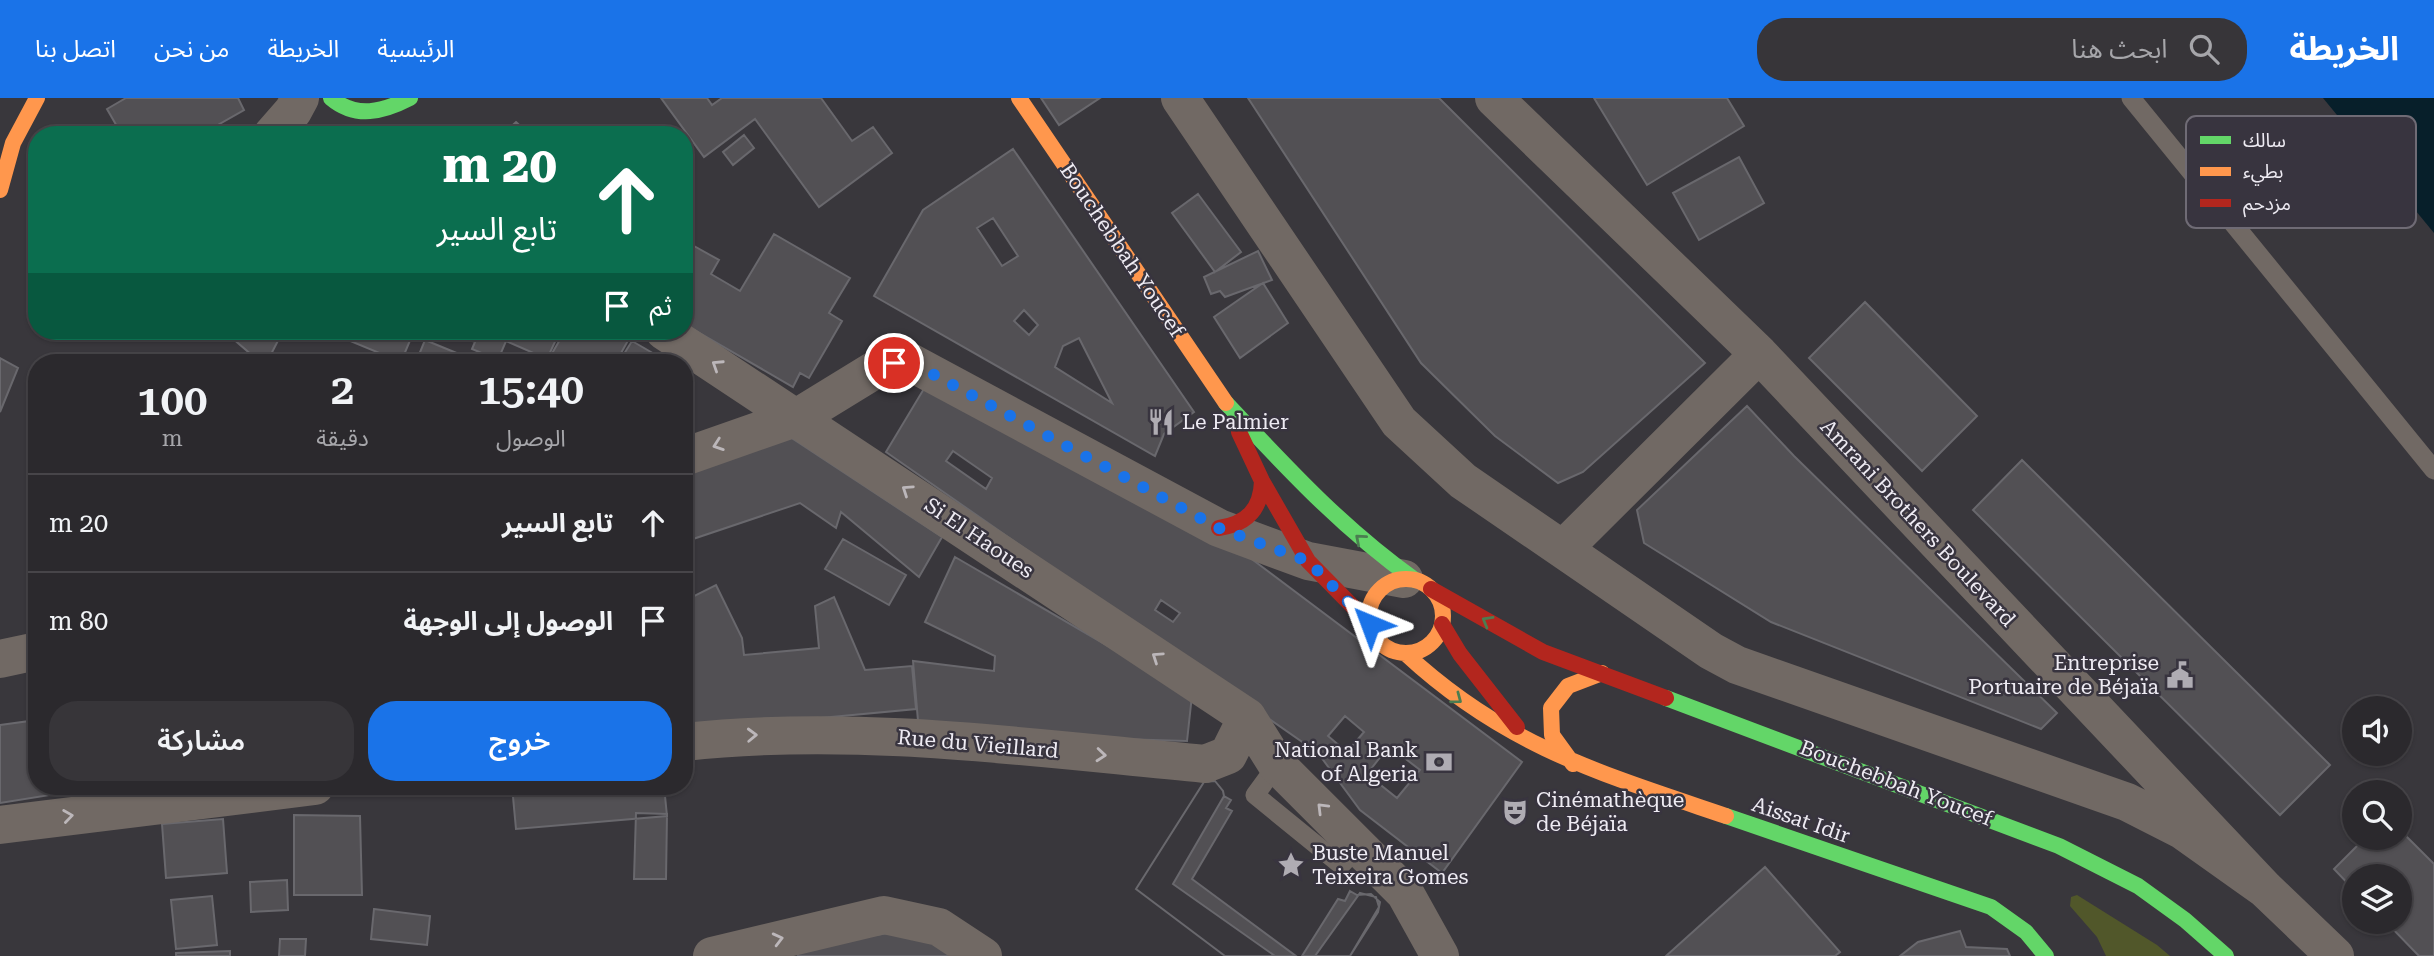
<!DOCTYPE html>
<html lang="ar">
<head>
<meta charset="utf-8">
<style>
	:root { --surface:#2b292d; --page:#373539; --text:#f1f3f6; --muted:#a6a6aa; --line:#474549; --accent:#1a73e8 }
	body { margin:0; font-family:"Roboto Serif","Noto Sans Arabic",serif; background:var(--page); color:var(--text); direction:rtl; height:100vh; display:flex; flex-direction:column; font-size:26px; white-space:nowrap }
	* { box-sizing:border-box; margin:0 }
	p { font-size:23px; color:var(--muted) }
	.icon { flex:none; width:38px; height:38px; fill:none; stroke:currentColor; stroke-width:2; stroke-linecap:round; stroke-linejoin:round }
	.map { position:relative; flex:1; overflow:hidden; direction:ltr }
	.side { position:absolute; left:28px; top:256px; width:665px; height:441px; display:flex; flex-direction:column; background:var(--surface); border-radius:28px; box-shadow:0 2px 5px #0004,0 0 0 2px var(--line); direction:rtl }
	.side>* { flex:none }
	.hud { position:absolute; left:28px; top:28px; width:665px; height:214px; border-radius:28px; box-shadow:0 2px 5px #0004,0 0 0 2px var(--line); direction:rtl; background:#0b6e4f; color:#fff; overflow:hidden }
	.tools { position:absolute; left:2342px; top:598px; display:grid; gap:14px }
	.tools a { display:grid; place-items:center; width:70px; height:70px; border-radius:50%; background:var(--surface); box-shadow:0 2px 5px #0004,0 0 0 2px var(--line); font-size:35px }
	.pin { position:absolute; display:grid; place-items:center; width:60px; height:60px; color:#fff; margin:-30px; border:4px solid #fff; border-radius:50%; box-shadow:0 2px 7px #0007 }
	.me { position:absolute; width:77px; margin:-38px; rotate:316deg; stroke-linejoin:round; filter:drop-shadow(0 0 5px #0008) }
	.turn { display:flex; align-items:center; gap:24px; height:147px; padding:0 21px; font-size:32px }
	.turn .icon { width:91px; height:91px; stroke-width:2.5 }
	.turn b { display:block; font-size:49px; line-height:60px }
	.then { display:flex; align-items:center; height:66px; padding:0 21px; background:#0003; gap:14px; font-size:26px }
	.eta { display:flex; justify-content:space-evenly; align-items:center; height:119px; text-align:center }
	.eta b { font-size:42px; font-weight:600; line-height:49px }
	.action { display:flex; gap:14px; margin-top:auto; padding:14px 21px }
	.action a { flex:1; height:80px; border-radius:28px; background:var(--accent); color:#fff; font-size:28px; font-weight:600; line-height:80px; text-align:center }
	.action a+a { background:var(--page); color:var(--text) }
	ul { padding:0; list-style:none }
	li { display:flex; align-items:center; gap:21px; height:98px; padding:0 21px; border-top:2px solid var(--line) }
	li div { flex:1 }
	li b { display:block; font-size:26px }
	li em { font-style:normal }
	header { display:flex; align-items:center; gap:42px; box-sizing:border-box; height:98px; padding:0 35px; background:var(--accent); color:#fff }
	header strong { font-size:33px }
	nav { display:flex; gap:38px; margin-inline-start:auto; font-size:24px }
	.search { width:490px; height:63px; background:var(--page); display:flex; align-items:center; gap:18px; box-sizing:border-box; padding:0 24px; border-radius:28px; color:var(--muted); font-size:26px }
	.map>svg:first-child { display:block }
	.green { fill:#51572a }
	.water { fill:#071f2a }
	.building { fill:#525054; stroke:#69686d; stroke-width:2; fill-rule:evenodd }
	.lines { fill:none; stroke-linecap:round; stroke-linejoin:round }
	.lane { stroke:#716964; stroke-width:19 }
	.street { stroke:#716964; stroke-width:38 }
	.fast { stroke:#63d668; stroke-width:16 }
	.slow { stroke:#ff974d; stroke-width:16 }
	.jam { stroke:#b3261e; stroke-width:16 }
	.oneway { stroke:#bcb7ba }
	.oneway2 { stroke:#4b7d51 }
	.route { stroke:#1a73e8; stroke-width:12; stroke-dasharray:0 21.6 }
	.labels { text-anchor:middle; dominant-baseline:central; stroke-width:5; stroke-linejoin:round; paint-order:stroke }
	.street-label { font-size:21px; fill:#eeebf3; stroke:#38343f }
	.poi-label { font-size:21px; fill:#eeebf3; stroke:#38343f; text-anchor:start }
	.key { fill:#38343f; stroke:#6f6b75; stroke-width:2 }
	.key-label { font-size:19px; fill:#eeebf3 }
</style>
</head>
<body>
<header>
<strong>الخريطة</strong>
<div class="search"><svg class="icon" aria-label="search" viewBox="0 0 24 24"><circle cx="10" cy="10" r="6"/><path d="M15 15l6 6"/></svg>ابحث هنا</div>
<nav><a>الرئيسية</a><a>الخريطة</a><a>من نحن</a><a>اتصل بنا</a></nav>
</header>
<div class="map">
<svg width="2434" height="858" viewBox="0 0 2434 858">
	<rect width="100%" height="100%" fill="#39373c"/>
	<!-- green -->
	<path class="green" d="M 2077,797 L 2157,847 L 2170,858 L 2106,858 L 2097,839 L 2070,808 L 2071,799 Z"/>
	<!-- water -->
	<path class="water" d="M 2323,0 L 2434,0 L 2434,135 Z"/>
	<!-- building -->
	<path class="building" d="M 126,0 L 238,0 L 244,12 L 200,37 L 122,37 L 107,11 Z
		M 661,0 L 707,0 L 712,7 L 722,0 L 821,0 L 852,43 L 873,29 L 892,55 L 819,109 L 755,21 L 704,59 Z
		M 1041,0 L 1100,0 L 1059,27 Z
		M 1248,0 L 1439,0 L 1705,265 L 1583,374 L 1558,385 L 1495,338 L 1421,265 Z
		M 1594,0 L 1727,0 L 1744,28 L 1647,87 Z
		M 516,24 L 530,37 L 502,37 Z
		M 744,37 L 754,50 L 733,67 L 723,54 Z
		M 1013,51 L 1194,314 L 1164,336 L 1155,358 L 874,198 L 923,112 ZM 993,120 L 1018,158 L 1002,168 L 977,130 ZM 1024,212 L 1038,227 L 1029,237 L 1014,223 ZM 1079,240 L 1112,305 L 1055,269 L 1063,248 Z
		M 1739,59 L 1764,105 L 1699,142 L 1673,95 Z
		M 1198,96 L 1241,154 L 1215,174 L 1172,115 Z
		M 774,136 L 850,180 L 829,215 L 842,223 L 809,280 L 800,275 L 793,289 L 684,226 L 684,165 L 694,148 L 719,162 L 711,176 L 740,193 Z
		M 1258,153 L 1272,182 L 1225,199 L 1220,193 L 1211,196 L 1204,179 Z
		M 1263,185 L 1288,225 L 1240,260 L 1214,219 Z
		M 1865,204 L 1977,318 L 1922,373 L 1809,260 Z
		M 224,233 L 283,233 L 267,264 L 260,264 Z
		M 346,233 L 414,233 L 401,264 L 343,240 Z
		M 449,233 L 560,233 L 547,261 L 506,243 L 498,262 L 472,251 L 475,244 Z
		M 565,233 L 618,233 L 630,239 L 616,264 L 547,264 Z
		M 425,242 L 476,263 L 476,264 L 416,264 Z
		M 632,243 L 668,264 L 619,264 Z
		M 0,260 L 18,270 L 0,314 Z
		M 925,289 L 1245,456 L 1522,664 L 1442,775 L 1360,712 L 1318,655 L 886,354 ZM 953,353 L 992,380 L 986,391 L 946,363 ZM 1161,502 L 1180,515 L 1173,524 L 1155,512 ZM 1389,648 L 1420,672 L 1397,700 L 1367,676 Z
		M 1747,308 L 1794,358 L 2057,615 L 2041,631 L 1771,524 L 1644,445 L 1637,412 Z
		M 784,335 L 942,439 L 919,479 L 841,414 L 836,430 L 800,405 L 684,444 L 684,367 Z
		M 2022,362 L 2330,667 L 2280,717 L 1973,412 Z
		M 843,441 L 906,477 L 889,507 L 825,471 Z
		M 955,459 L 1192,597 L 1187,643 L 919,635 L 913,563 L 994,573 L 995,558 L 925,524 Z
		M 716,487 L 742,540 L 744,557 L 819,550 L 815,508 L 834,499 L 865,572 L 912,568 L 916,611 L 684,633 L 684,503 Z
		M 1345,618 L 1364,634 L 1347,654 L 1328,638 Z
		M 37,622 L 37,688 L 49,688 L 50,697 L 0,705 L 0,627 Z
		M 1215,683 L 1223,693 L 1224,698 L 1173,786 L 1275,858 L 1225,858 L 1136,791 L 1204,684 Z
		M 1215,683 L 1223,693 L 1224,698 L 1231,702 L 1226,710 L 1232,713 L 1192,781 L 1296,858 L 1225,858 L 1136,791 L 1204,684 Z
		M 512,688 L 664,688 L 667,718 L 516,731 Z
		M 636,715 L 667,716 L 666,781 L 634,781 Z
		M 294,717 L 360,718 L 362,797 L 294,797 Z
		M 223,721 L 227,775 L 166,780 L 162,726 Z
		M 2399,731 L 2434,766 L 2434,858 L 2419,858 L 2386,824 L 2399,824 L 2399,779 L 2354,779 L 2354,792 L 2334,771 L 2365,740 L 2399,740 Z
		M 1765,769 L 1840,854 L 1835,858 L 1666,858 Z
		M 287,782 L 288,812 L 251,814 L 250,784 Z
		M 1350,793 L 1357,797 L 1371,796 L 1380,804 L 1378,814 L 1350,858 L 1302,858 L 1338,801 L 1345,803 Z
		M 1360,795 L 1376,799 L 1379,809 L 1350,858 L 1315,858 Z
		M 212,798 L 217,847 L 176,851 L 171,802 Z
		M 374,811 L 430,818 L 427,847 L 371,841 Z
		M 915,831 L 959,858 L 798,858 L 796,849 Z
		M 1960,833 L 1966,849 L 2007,851 L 2010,858 L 1900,858 L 1918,844 Z
		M 280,841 L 306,841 L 305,858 L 279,858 Z
		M 230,853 L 230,858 L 176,858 L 176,855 Z"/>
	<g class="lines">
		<!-- lane -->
		<path class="lane" d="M 2131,0 L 2434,372
			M 1277,667 L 1255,697 L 1341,767 L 1359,748"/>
		<!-- street -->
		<path class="street" d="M 1180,0 L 1399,324 L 1463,383 L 1711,553 L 1737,567 L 2127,704 L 2182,732 L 2265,791
			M 1494,0 L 1759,256 L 2265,791 L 2335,858
			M 272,37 L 293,13 L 300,0
			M 664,233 L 1247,619 L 1277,667 L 1405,795 L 1440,858
			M 684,359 L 798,319 L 873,273 L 910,264 L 1219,430 L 1308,463 L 1404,481
			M 1563,451 L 1759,256
			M 0,561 L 37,553
			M 684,644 C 857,625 1032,650 1205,666 L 1228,657 L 1247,619
			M 0,727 L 315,688
			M 712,858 L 884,817 L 939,829 L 983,858"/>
		<!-- fast -->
		<path class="fast" d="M 331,0 C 356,21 383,14 410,0
			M 1226,305 C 1287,370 1342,430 1415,482
			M 1666,600 L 2059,748 L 2138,788 L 2185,822 L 2226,858
			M 1726,718 L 1991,809 L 2026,834 L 2046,858"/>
		<!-- slow -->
		<path class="slow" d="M 1019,0 L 1226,305
			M 0,92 L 13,45 L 37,0
			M1369 518a37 37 0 1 1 74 0a37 37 0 1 1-74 0Z
			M 1406,556 C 1505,648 1602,676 1726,718
			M 1573,666 L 1552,637 L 1551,610 L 1568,588 L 1602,575"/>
		<!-- jam -->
		<path class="jam" d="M 1239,334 L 1262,383 L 1308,463 L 1370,526
			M 1219,430 C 1247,426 1261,411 1262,383
			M 1431,491 L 1543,554 L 1666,600
			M 1442,526 L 1460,556 L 1517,629"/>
	</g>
	<!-- one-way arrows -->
	<defs><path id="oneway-chevron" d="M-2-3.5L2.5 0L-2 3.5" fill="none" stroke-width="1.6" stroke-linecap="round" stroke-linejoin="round" transform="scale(1.75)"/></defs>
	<g class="oneway">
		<use href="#oneway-chevron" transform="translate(717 267) rotate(-147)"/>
		<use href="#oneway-chevron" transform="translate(718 347) rotate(161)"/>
		<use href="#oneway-chevron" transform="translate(907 392) rotate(-146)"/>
		<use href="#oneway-chevron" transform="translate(1157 559) rotate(-146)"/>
		<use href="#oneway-chevron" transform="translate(752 637) rotate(-2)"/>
		<use href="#oneway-chevron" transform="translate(1101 657) rotate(5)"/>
		<use href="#oneway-chevron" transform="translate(1322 710) rotate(-135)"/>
		<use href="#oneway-chevron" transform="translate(68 718) rotate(-8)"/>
		<use href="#oneway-chevron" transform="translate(778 841) rotate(-14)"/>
	</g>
	<g class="oneway2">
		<use href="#oneway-chevron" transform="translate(1360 441) rotate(-139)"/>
		<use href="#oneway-chevron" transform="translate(1487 523) rotate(-150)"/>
		<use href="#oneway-chevron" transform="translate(1457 601) rotate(37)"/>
	</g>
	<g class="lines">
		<!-- route -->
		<path class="route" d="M 894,265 L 910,264 L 1219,430 L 1308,463 L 1370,526"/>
	</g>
	<!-- icons -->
	<defs>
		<symbol id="restaurant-bare" viewBox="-9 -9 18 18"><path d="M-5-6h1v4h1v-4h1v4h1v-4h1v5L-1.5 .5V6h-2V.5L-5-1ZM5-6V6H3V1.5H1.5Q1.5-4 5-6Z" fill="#afacb3" stroke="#38343f" stroke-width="2.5" paint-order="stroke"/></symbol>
		<symbol id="civic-bare" viewBox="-9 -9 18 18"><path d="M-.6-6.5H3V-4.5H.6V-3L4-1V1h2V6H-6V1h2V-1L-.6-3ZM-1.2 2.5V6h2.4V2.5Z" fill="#afacb3" stroke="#38343f" stroke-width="2.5" paint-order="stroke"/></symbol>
		<symbol id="bank-bare" viewBox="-9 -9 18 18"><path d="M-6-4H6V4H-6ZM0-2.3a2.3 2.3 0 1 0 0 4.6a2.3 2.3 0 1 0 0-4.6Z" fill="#afacb3" stroke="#38343f" stroke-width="2.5" paint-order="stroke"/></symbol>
		<symbol id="theatre-bare" viewBox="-9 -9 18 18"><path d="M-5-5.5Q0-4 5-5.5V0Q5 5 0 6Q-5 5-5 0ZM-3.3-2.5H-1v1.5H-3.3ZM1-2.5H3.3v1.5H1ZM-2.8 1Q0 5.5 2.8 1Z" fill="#afacb3" stroke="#38343f" stroke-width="2.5" paint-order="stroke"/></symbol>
		<symbol id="sight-bare" viewBox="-9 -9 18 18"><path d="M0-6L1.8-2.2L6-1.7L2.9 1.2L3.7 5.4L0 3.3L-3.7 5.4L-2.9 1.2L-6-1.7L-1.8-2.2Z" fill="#afacb3" stroke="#38343f" stroke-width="2.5" paint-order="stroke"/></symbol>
	</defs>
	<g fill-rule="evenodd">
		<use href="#restaurant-bare" x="1142" y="305" width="38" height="38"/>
		<use href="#civic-bare" x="2161" y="558" width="38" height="38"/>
		<use href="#bank-bare" x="1420" y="645" width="38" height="38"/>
		<use href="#theatre-bare" x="1496" y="695" width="38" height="38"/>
		<use href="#sight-bare" x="1272" y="748" width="38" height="38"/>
	</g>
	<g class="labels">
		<!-- street labels -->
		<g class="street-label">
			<text transform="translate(1122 152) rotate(56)">Bouchebbah Youcef</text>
			<text transform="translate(1918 425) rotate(47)">Amrani Brothers Boulevard</text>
			<text transform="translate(979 440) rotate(34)">Si El Haoues</text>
			<text transform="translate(978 646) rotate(5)">Rue du Vieillard</text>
			<text transform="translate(1896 685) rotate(21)">Bouchebbah Youcef</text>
			<text transform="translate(1801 722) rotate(19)">Aissat Idir</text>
		</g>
		<!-- poi labels -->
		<g class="poi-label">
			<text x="1182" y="324">Le Palmier</text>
			<text x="2159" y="565" text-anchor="end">Entreprise<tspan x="2159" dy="24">Portuaire de Béjaïa</tspan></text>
			<text x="1418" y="652" text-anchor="end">National Bank<tspan x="1418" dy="24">of Algeria</tspan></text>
			<text x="1536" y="702">Cinémathèque<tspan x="1536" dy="24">de Béjaïa</tspan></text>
			<text x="1312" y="755">Buste Manuel<tspan x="1312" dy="24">Teixeira Gomes</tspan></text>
		</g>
	</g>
	<!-- legend -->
	<rect x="2186" y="18" width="230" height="112" rx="10" class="key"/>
	<rect x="2200" y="38" width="31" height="8" fill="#63d668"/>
	<rect x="2200" y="69" width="31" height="9" fill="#ff974d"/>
	<rect x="2200" y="101" width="31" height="8" fill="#b3261e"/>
	<g class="key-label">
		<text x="2243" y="49">سالك</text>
		<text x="2243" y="80">بطيء</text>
		<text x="2243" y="112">مزدحم</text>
	</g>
</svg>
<div class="tools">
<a><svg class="icon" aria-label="sound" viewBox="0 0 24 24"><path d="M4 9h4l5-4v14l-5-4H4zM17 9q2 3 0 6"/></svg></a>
<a><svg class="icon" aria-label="search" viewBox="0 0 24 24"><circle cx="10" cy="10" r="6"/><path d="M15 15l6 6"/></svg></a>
<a><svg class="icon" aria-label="layers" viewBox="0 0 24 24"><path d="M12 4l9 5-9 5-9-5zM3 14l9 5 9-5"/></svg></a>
</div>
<div class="pin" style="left:894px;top:265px;background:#d93025"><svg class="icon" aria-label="arrive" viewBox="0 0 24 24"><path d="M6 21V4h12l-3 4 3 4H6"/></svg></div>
<svg class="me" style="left:1370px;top:526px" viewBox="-20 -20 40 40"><path d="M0-17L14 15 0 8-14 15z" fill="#1a73e8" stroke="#fff" stroke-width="4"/></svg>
<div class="hud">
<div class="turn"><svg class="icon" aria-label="ahead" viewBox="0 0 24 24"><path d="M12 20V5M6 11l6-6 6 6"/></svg><div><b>20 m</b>تابع السير</div></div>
<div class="then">ثم<svg class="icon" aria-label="arrive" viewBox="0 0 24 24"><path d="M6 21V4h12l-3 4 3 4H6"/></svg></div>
</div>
<section class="side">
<div class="eta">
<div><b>15:40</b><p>الوصول</p></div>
<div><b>2</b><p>دقيقة</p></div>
<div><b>100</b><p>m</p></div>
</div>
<ul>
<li><svg class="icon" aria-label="ahead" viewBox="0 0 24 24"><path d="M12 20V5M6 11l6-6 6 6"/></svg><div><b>تابع السير</b></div><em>20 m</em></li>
<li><svg class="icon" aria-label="arrive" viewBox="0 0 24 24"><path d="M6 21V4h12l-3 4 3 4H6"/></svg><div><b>الوصول إلى الوجهة</b></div><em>80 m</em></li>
</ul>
<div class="action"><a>خروج</a><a>مشاركة</a></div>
</section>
</div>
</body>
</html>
